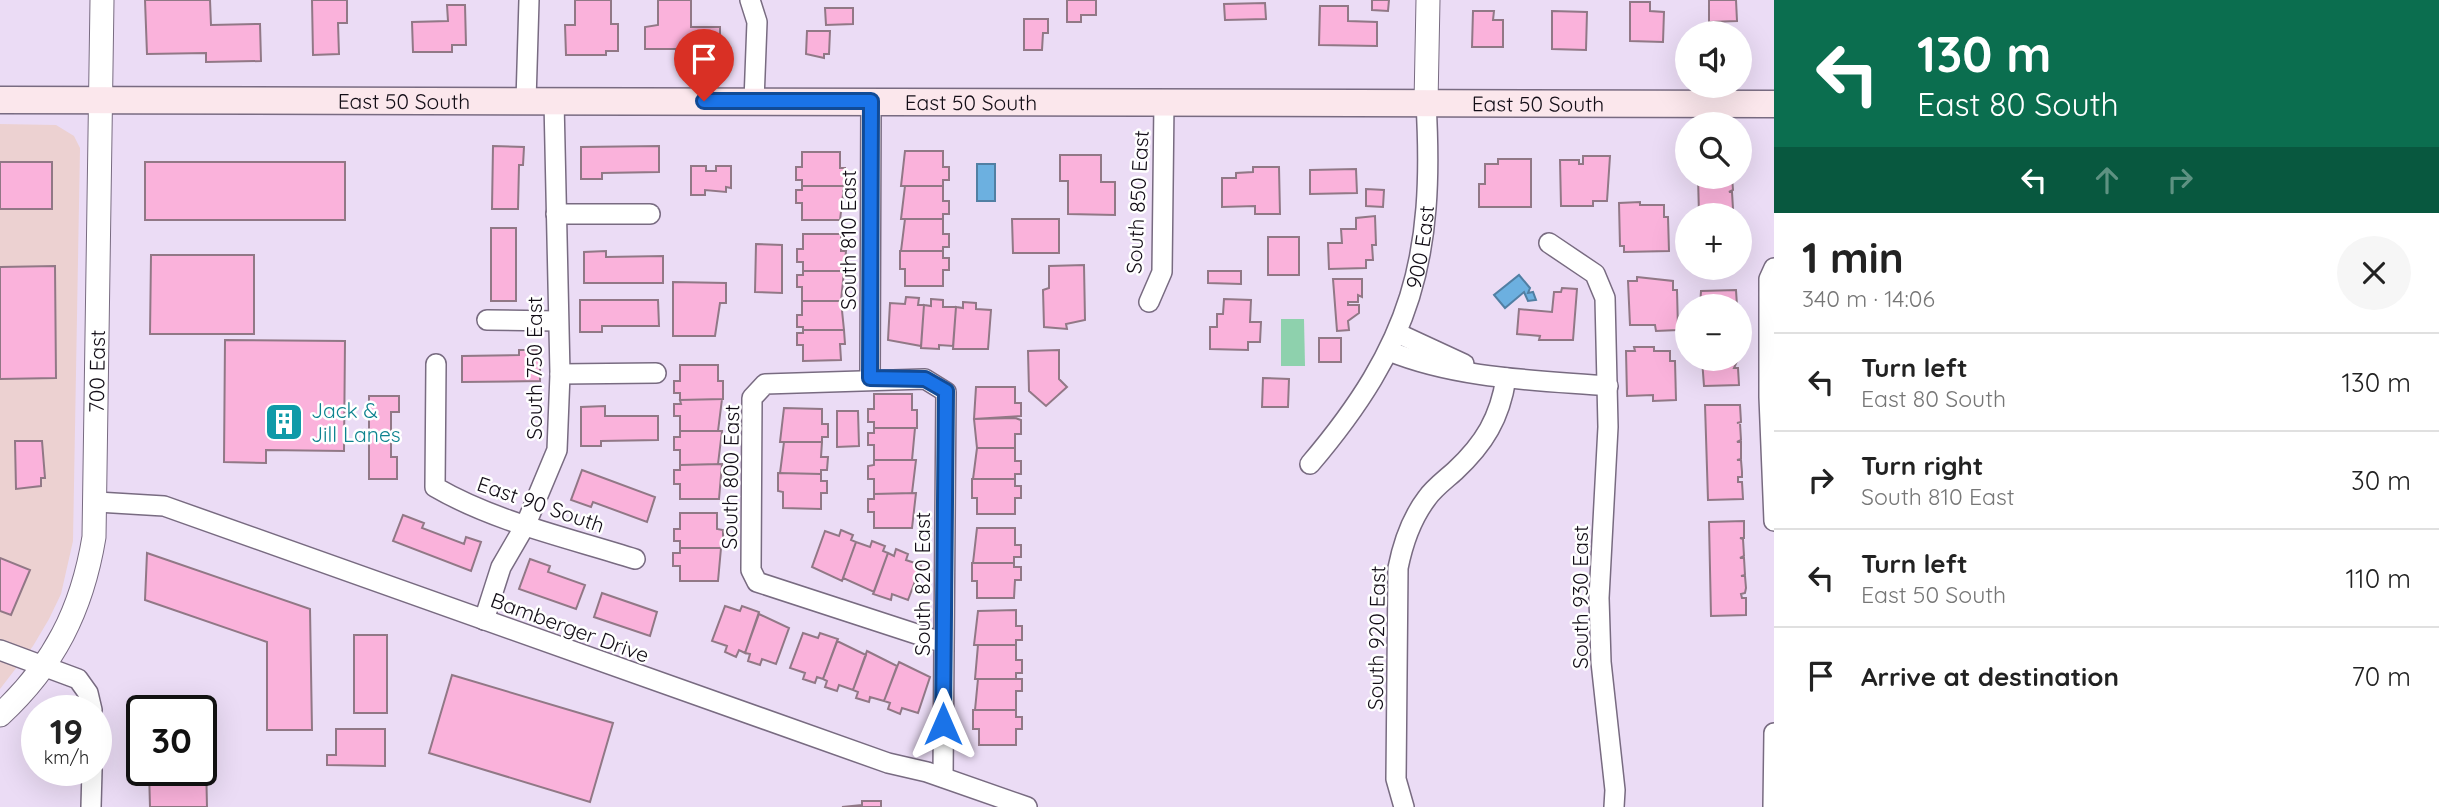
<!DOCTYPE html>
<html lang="en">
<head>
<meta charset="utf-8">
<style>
	:root { --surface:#fff; --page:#f6f6f6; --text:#222; --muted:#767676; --line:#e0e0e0 }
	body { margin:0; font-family:Quicksand,sans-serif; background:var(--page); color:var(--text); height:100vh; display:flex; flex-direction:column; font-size:26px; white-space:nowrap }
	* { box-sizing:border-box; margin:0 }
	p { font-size:23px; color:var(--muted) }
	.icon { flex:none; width:38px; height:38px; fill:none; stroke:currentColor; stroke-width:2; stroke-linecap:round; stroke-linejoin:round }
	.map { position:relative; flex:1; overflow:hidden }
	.side { display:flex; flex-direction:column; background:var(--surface); width:665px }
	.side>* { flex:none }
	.hud { background:#0b6e4f; color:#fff; overflow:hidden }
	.buttons { position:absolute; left:1675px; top:21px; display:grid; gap:14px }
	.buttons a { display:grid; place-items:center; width:77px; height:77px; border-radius:50%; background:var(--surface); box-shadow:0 7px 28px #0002; font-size:35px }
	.speed { position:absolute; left:21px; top:695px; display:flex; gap:14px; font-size:35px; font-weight:700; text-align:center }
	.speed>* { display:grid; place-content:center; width:91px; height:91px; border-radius:50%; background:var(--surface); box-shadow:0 7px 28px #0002; line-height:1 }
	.speed small { font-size:18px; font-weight:400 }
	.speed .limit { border:4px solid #111; border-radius:10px; background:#fff; color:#111 }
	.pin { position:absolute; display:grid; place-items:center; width:60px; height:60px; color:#fff; margin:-72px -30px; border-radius:50% 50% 50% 0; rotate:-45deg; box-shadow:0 0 7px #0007 }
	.pin .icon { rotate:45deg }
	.me { position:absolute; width:77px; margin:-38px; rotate:0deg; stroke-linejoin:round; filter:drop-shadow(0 0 5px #0008) }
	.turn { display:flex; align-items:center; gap:24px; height:147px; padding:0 28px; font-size:32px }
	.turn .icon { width:91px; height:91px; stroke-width:2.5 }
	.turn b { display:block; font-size:49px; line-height:60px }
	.lanes { display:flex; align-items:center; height:66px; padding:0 28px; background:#0003; justify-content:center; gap:35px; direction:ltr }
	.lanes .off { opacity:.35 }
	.round { display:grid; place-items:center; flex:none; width:74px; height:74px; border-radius:37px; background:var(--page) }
	.overview { display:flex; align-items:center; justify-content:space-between; height:119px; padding:0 28px }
	h1 { font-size:42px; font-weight:700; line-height:52px }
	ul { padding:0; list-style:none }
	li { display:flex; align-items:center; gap:21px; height:98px; padding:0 28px; border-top:2px solid var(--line) }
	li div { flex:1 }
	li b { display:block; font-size:26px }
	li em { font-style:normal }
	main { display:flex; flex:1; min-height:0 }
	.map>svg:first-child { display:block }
	.commercial { fill:#ecd1d1 }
	.green { fill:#8ed1ad }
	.water { fill:#6cb0e0; stroke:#517fa3; stroke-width:2 }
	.building { fill:#fab2db; stroke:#917886; stroke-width:2 }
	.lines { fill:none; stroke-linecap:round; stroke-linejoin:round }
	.minor-casing { stroke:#786b81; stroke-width:22 }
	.tertiary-casing { stroke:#786b81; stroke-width:25 }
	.secondary-casing { stroke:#786b81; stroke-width:29 }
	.minor { stroke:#fff; stroke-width:19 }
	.tertiary { stroke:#fff; stroke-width:23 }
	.secondary { stroke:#fbe7ec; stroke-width:26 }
	.route-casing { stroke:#114b97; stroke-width:18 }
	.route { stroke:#1a73e8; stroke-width:12 }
	.labels { text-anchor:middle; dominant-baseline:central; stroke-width:5; stroke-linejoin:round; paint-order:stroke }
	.street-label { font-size:21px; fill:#120d16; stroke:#fff }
	.culture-label { font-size:21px; fill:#0d838f; stroke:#fff; text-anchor:start }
</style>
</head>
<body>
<main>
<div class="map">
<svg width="1774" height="807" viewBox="0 0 1774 807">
	<rect width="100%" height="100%" fill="#ebdcf5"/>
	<!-- commercial -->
	<path class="commercial" d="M 0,124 L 56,125 L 74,136 L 80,148 L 73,541 L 61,594 L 49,619 L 33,646 L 0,689 Z"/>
	<!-- green -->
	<path class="green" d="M 1281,319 L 1304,319 L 1305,366 L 1281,366 Z"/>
	<!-- water -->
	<path class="water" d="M 977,164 L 995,164 L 995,201 L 977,201 Z
		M 1519,275 L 1530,288 L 1528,293 L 1533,292 L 1536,300 L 1528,301 L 1524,292 L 1505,308 L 1494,295 Z"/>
	<!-- building -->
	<path class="building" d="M 145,0 L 210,0 L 211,25 L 260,24 L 261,61 L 206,62 L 206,53 L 147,54 Z
		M 312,0 L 347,0 L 347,23 L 338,23 L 339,54 L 313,55 Z
		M 575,0 L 611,0 L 611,24 L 618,24 L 618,51 L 606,51 L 606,55 L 566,55 L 565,25 L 575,25 Z
		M 658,0 L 691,0 L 691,27 L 720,27 L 720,47 L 692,47 L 692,59 L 676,59 L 676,49 L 645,49 L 645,27 L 658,25 Z
		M 1067,0 L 1096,0 L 1096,15 L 1081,15 L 1081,22 L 1067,22 Z
		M 1372,0 L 1389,0 L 1388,11 L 1372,10 Z
		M 1709,0 L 1736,0 L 1737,21 L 1709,22 Z
		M 1630,2 L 1650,2 L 1650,11 L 1664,12 L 1663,42 L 1630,41 Z
		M 1265,3 L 1266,19 L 1225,20 L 1224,4 Z
		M 447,5 L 465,5 L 466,45 L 452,45 L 452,52 L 413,52 L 412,22 L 448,21 Z
		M 1320,6 L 1348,6 L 1348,21 L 1377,22 L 1377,46 L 1319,45 Z
		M 825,8 L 853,8 L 853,24 L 826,25 Z
		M 1473,11 L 1494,11 L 1493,20 L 1503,20 L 1503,47 L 1472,47 Z
		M 1552,11 L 1587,12 L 1586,50 L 1552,49 Z
		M 1024,19 L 1048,19 L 1048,33 L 1043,33 L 1042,50 L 1024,50 Z
		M 807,31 L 830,31 L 829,54 L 824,54 L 824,58 L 806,54 Z
		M 493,146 L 524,147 L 523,165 L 519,165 L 518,209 L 492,209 Z
		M 659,146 L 659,172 L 602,173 L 602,179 L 581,179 L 581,147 Z
		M 905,151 L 943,151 L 943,167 L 949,167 L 949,180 L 943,180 L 943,186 L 901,186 Z
		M 802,152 L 840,152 L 840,168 L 845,168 L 845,186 L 802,186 L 802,180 L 796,180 L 796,167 L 802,167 Z
		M 1060,155 L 1101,155 L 1101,182 L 1115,182 L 1115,215 L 1068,214 L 1068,181 L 1060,181 Z
		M 1583,156 L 1610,156 L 1607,201 L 1593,201 L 1593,206 L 1561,206 L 1560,160 L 1579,160 L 1579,164 L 1583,164 Z
		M 1498,159 L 1531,159 L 1531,207 L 1479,207 L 1479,184 L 1485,184 L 1485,164 L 1498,164 Z
		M 0,162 L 52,162 L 52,209 L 0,209 Z
		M 145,162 L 345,162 L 345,220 L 145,220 Z
		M 691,166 L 706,166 L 706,171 L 716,171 L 716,166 L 731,166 L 731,188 L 726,187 L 726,192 L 705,190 L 705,195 L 691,195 Z
		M 1253,167 L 1279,167 L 1280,214 L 1255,214 L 1255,206 L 1222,207 L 1222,178 L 1236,178 L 1236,173 L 1253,172 Z
		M 1356,169 L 1357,193 L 1310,194 L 1310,170 Z
		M 1698,177 L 1732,177 L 1733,190 L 1729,192 L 1732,192 L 1733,209 L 1729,211 L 1734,211 L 1734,215 L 1699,215 Z
		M 802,186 L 844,186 L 840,220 L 802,220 L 802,203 L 796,203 L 796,190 L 802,190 Z
		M 905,186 L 943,186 L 943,201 L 949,201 L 949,214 L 943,214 L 943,219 L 901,219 Z
		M 1366,189 L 1384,190 L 1383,207 L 1366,206 Z
		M 1640,202 L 1640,205 L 1664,205 L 1664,217 L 1668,217 L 1669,251 L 1624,252 L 1624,246 L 1620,246 L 1619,203 Z
		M 1375,216 L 1376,245 L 1372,245 L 1373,260 L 1366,260 L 1366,268 L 1329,269 L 1328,243 L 1342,243 L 1341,229 L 1356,229 L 1356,218 Z
		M 905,219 L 943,219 L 943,234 L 949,234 L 949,247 L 943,247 L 943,251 L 901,251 Z
		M 1012,219 L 1059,219 L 1059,253 L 1013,253 Z
		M 491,228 L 516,228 L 516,301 L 491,301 Z
		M 803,234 L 841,234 L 841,251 L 846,251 L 844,271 L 803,271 L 803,262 L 797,262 L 797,249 L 803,249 Z
		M 1268,237 L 1299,237 L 1299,275 L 1268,275 Z
		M 756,244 L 782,245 L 782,293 L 755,292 Z
		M 606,251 L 606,257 L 663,256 L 663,283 L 584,283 L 584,252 Z
		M 900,251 L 943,251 L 943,258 L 949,258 L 949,270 L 943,270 L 943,286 L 905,286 L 905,269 L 900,269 Z
		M 151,255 L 254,255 L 254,334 L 150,334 Z
		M 1084,265 L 1085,320 L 1066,324 L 1067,329 L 1044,327 L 1043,290 L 1049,288 L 1049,266 Z
		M 55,266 L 56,378 L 0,379 L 0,267 Z
		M 803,271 L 844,271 L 841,301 L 802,301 L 802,287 L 797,287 L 797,275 L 803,275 Z
		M 1208,271 L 1241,271 L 1241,284 L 1208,283 Z
		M 1637,277 L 1673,281 L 1673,290 L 1677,290 L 1678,330 L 1656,331 L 1655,325 L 1630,325 L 1628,281 L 1637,281 Z
		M 1333,279 L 1362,279 L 1362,297 L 1358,295 L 1358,302 L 1348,302 L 1348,305 L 1359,305 L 1359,313 L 1348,321 L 1349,330 L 1337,331 Z
		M 673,282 L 726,283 L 726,303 L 720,303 L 715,336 L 673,336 Z
		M 1562,288 L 1577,289 L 1573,340 L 1539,340 L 1540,336 L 1517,334 L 1519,309 L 1552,312 L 1554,292 L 1561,292 Z
		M 1736,290 L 1737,306 L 1700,306 L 1701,291 Z
		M 906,297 L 919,298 L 918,305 L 924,305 L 921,346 L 888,340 L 890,303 L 905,304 Z
		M 931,299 L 943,300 L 943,307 L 956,307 L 953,346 L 939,345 L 939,349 L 921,348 L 924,305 L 931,306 Z
		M 1224,299 L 1251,300 L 1250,322 L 1261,322 L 1260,342 L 1248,342 L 1248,350 L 1210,349 L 1210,327 L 1217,327 L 1217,314 L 1223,314 Z
		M 580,300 L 658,300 L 659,326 L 602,326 L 602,332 L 580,332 Z
		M 802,301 L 841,301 L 844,330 L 803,330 L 803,327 L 797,327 L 797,315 L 802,315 Z
		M 963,302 L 976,303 L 976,309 L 991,310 L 988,349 L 953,349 L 956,307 L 963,308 Z
		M 803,330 L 844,330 L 845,344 L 840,344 L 841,360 L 803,361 L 803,345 L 797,345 L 797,333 L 803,333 Z
		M 1319,338 L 1341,338 L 1341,362 L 1319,362 Z
		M 225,340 L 345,341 L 344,451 L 266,450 L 266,463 L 224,462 Z
		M 1634,347 L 1654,347 L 1654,351 L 1670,351 L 1670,361 L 1675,361 L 1676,400 L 1653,401 L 1653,395 L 1627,396 L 1626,351 L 1635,351 Z
		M 519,350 L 540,350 L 540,381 L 462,382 L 462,356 L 519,355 Z
		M 1059,350 L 1059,379 L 1067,387 L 1046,406 L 1029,391 L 1028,351 Z
		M 1702,359 L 1738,359 L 1734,368 L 1738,368 L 1739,385 L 1704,386 Z
		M 680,365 L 718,365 L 718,381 L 723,381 L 723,399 L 680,400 L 680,393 L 674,393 L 674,381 L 680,381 Z
		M 1263,378 L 1289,379 L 1288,407 L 1262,407 Z
		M 976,387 L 1015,387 L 1015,403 L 1021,403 L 1021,416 L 974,419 Z
		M 874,394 L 912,394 L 912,410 L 917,410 L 917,428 L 874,428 L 874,422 L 868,422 L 868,409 L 874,409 Z
		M 369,396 L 399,396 L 399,412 L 391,412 L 391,457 L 397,457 L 397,479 L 369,479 Z
		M 722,399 L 718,431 L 680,431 L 680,416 L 674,416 L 674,404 L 681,404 L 680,400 Z
		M 1705,405 L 1740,405 L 1741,422 L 1737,423 L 1740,423 L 1741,440 L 1737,442 L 1741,442 L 1741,459 L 1737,460 L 1741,460 L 1742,472 L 1742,477 L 1738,477 L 1738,482 L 1742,482 L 1743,499 L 1708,500 Z
		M 605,406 L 605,416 L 658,416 L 658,440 L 601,441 L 601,446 L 581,446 L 581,407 Z
		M 784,408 L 822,409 L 822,424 L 828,424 L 828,437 L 822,437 L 822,442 L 780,442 Z
		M 837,411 L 858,411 L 859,446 L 837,447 Z
		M 1015,418 L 1021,420 L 1021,434 L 1015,434 L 1015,448 L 977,448 L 974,419 Z
		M 874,428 L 915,428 L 912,460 L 874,460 L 874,445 L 868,445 L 868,433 L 874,433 Z
		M 680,431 L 722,431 L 718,464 L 680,465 L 680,450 L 674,450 L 674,437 L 680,437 Z
		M 15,441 L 42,441 L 45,478 L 41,478 L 41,486 L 16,489 Z
		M 784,442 L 822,442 L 821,457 L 828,457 L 827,470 L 821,470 L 821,474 L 780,473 Z
		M 977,448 L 1015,448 L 1015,461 L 1021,461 L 1021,474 L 1015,474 L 1015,479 L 973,479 Z
		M 874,460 L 916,460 L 912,493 L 874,494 L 874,479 L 868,479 L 868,466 L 874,465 Z
		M 722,464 L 719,499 L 680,499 L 680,484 L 674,484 L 674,470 L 680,470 L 680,465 Z
		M 582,470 L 655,497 L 647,522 L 593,502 L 591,507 L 571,500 Z
		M 778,473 L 821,474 L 821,481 L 827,481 L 827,493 L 821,493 L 821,509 L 783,508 L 783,492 L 778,491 Z
		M 972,479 L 1015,479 L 1015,486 L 1021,486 L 1021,498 L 1015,498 L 1015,514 L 977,514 L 977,498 L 972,498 Z
		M 916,493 L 912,528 L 874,528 L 874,512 L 868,512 L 868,499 L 874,499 L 874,494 Z
		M 680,513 L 717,513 L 717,529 L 723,530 L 723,548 L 680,548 L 680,541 L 674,541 L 674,529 L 680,529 Z
		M 403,515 L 424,523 L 422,528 L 464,544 L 466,537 L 481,542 L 471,571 L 393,541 Z
		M 1744,521 L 1744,538 L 1740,538 L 1743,539 L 1744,556 L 1740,558 L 1744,558 L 1745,575 L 1741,576 L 1745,576 L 1746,588 L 1745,593 L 1741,594 L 1742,598 L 1746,598 L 1746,615 L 1711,616 L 1709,522 Z
		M 977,528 L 1015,528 L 1015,545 L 1021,545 L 1021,557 L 1014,557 L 1014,563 L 973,563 Z
		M 841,530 L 853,535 L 851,540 L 856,542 L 842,581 L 812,567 L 825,531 L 839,536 Z
		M 872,541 L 885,546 L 883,551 L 888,553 L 874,592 L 843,578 L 856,542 L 870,547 Z
		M 680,548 L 721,548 L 718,581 L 680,581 L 680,566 L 673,566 L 673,553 L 680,553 Z
		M 896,549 L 908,554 L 906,560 L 921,565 L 908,600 L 892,594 L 891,600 L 873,594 L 888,553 L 894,556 Z
		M 147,553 L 310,609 L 312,730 L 267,730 L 267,642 L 145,600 Z
		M 0,558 L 30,570 L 11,615 L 0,611 Z
		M 530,559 L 550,566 L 548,572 L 585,585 L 576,609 L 519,589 Z
		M 972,563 L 1014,563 L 1014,567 L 1021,567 L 1021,580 L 1015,580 L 1014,598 L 977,598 L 977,581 L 972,581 Z
		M 602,593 L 657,612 L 650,636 L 594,617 Z
		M 725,606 L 740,611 L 742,606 L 759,612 L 745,653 L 739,650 L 736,657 L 725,652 L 727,646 L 712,641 Z
		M 1016,610 L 1016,626 L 1022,626 L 1022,640 L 1016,640 L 1016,645 L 974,645 L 978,611 Z
		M 759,614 L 789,628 L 776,664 L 762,659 L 760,665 L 748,661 L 750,654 L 745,653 Z
		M 803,633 L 818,638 L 820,633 L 838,639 L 823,679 L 817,677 L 815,683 L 803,679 L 805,673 L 790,668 Z
		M 354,635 L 387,635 L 387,713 L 354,713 Z
		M 837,641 L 866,655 L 853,690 L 839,685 L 837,691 L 825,687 L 827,681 L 823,679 Z
		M 978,645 L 1016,645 L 1016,660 L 1022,660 L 1022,673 L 1016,673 L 1016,679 L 975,679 Z
		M 867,651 L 897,666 L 884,701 L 870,697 L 869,702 L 856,698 L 858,692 L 853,690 Z
		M 899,662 L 930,677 L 918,713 L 902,708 L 900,714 L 888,709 L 890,703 L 884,701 Z
		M 452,675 L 613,723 L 590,802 L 429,753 Z
		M 978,679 L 1022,679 L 1022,691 L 1016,691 L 1016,710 L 975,710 Z
		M 973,710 L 1016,710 L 1016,717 L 1022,717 L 1022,729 L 1016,729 L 1016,745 L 979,745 L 979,729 L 973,729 Z
		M 201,715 L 205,715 L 207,807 L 150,807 L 149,770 L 201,770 Z
		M 336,729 L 385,729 L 385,766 L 327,765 L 327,755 L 336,755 Z
		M 862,801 L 881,801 L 881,807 L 842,807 L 862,805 Z"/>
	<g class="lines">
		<defs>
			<g id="minor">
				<path d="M 750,0 L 757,22 L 754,101"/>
				<path d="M 526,101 L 529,0"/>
				<path d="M 556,214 L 650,214"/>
				<path d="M 1549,243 L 1595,274 L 1605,298 L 1608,427 L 1599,598 L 1601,662 L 1615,790 L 1614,807"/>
				<path d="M 1774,268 L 1769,279 L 1769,397 L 1774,521"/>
				<path d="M 1149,302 L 1162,272 L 1164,102"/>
				<path d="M 487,320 L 558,321"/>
				<path d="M 1397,333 L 1464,364"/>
				<path d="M 1389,351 C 1458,379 1535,380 1608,386"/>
				<path d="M 436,364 L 435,487 C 495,522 569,538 635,559"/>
				<path d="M 560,374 L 656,373"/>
				<path d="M 870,378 L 871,101"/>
				<path id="s1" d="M 1310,464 C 1412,344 1435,258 1426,103"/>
				<path d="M 97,502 L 164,506 L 888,763 L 927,772 L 1027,807"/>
				<path d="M 484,620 L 501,567 L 526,524 L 557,450 L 560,374 L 554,101"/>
				<path d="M 0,650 L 78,679 L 88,693 L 92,710"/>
				<path d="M 943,777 L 946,392 L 925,379 L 765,384 L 752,398 L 751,570 L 757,582 L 944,643"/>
				<path d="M 91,807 L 92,770"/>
				<path d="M 1404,807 L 1396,779 L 1398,568 C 1403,543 1411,519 1427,498 C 1434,488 1445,480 1455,471 C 1484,444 1500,418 1506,378"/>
				<path d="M 1773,807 L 1774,733"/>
			</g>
			<g id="tertiary">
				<path d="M 1426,103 L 1428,0"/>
				<path id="s2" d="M 0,715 C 54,665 82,610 94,537 L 102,0"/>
			</g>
			<g id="secondary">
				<path id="s3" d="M 0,100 L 1774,104"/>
			</g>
		</defs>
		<!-- minor casing -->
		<use href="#minor" class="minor-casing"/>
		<!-- tertiary casing -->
		<use href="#tertiary" class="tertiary-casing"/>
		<!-- secondary casing -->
		<use href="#secondary" class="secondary-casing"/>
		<!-- minor -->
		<use href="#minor" class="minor"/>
		<!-- tertiary -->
		<use href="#tertiary" class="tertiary"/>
		<!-- secondary -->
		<use href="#secondary" class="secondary"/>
	</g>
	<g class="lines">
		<defs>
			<path id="route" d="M 704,101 L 871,101 L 870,378 L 925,379 L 946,391 L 943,724"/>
		</defs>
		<!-- route casing -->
		<use href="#route" class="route-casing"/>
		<!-- route -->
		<use href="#route" class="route"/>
	</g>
	<!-- icons -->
	<defs>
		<symbol id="building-square" viewBox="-11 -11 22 22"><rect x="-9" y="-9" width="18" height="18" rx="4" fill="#0f9aa8" stroke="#fff"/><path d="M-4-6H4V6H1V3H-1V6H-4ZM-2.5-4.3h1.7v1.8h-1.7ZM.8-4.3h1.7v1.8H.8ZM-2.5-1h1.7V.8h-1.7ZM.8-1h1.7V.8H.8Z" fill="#fff"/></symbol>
	</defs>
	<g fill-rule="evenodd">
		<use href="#building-square" x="262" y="400" width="44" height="44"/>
	</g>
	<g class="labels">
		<!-- street labels -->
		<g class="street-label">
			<text stroke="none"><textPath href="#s3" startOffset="404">East 50 South</textPath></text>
			<text stroke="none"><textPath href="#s3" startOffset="971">East 50 South</textPath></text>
			<text stroke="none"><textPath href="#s3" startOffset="1538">East 50 South</textPath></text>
			<text transform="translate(1137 202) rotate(-87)">South 850 East</text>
			<text transform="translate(848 240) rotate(-90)">South 810 East</text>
			<text stroke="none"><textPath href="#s1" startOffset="247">900 East</textPath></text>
			<text transform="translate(534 368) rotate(-90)">South 750 East</text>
			<text stroke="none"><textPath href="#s2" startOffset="371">700 East</textPath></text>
			<text transform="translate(730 477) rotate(-89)">South 800 East</text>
			<text transform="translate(541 504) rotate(19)">East 90 South</text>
			<text transform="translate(922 584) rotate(-90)">South 820 East</text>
			<text transform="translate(1580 597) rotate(-90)">South 930 East</text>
			<text transform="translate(570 627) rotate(20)">Bamberger Drive</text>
			<text transform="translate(1376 638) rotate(-89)">South 920 East</text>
		</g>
		<!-- culture labels -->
		<g class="culture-label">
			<text x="311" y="410">Jack &amp;<tspan x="311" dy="24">Jill Lanes</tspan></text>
		</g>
	</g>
</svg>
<div class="buttons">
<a><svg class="icon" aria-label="sound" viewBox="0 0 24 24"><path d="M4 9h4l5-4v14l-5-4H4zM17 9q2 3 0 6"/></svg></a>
<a><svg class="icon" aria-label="search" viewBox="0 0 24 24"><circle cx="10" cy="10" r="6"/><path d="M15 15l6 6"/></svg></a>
<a>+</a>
<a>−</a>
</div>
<div class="speed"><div>19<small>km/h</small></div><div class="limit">30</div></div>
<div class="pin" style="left:704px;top:101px;background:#d93025"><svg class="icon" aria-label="arrive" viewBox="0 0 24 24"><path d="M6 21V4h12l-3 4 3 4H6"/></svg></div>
<svg class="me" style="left:943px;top:724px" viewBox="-20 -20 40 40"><path d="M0-17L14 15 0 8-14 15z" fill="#1a73e8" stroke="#fff" stroke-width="4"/></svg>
</div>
<section class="side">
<div class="hud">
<div class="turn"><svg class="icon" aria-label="left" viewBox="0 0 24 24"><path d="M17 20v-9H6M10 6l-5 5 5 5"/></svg><div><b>130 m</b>East 80 South</div></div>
<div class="lanes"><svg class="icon" aria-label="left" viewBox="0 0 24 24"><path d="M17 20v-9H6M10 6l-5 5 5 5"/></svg><svg class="icon off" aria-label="ahead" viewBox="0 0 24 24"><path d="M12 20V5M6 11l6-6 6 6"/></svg><svg class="icon off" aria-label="right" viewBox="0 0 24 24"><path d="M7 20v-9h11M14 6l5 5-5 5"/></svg></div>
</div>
<div class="overview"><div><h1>1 min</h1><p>340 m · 14:06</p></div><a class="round"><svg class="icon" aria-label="close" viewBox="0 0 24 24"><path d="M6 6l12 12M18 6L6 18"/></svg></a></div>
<ul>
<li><svg class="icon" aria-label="left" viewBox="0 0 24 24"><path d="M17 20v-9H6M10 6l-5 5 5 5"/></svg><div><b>Turn left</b><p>East 80 South</p></div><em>130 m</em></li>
<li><svg class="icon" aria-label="right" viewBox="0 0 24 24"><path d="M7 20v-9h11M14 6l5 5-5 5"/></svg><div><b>Turn right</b><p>South 810 East</p></div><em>30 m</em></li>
<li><svg class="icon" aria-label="left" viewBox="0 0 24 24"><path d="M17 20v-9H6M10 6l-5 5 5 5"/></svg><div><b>Turn left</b><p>East 50 South</p></div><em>110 m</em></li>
<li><svg class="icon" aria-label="arrive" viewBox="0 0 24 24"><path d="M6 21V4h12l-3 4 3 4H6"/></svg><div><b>Arrive at destination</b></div><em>70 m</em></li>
</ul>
</section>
</main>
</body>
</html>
